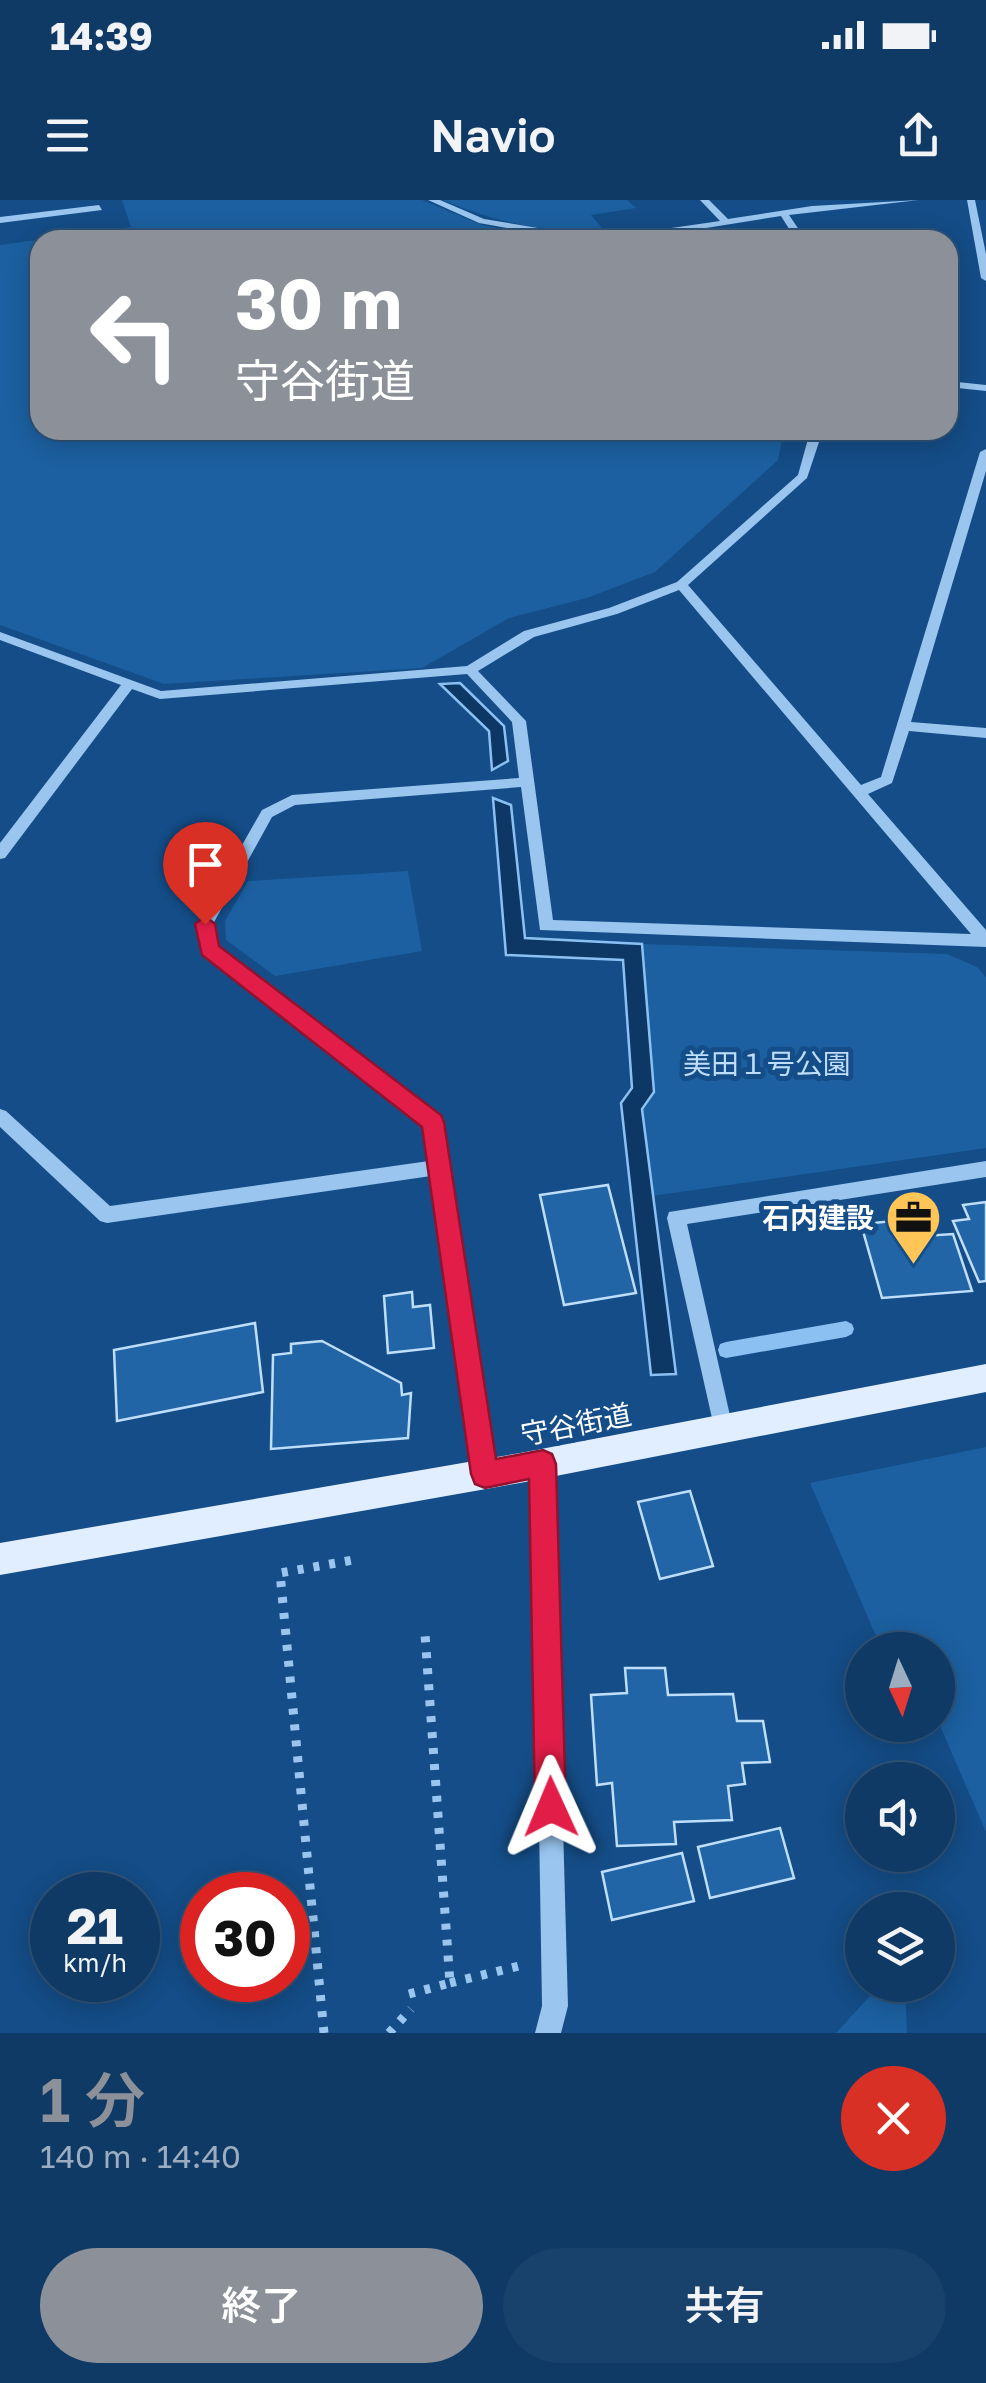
<!DOCTYPE html>
<html lang="ja">
<head>
<meta charset="utf-8">
<style>
	:root { --surface:#0f3a65; --page:#18416b; --text:#f1f3f6; --muted:#9badbf; --line:#2f5479; --accent:#8c9099 }
	body { margin:0; font-family:"Golos Text","Noto Sans JP",sans-serif; background:var(--page); color:var(--text); height:100vh; display:flex; flex-direction:column; font-size:38px; white-space:nowrap }
	* { box-sizing:border-box; margin:0 }
	p { font-size:32px; color:var(--muted) }
	.icon { flex:none; width:55px; height:55px; fill:none; stroke:currentColor; stroke-width:2; stroke-linecap:round; stroke-linejoin:round }
	.map { position:relative; height:1833px; overflow:hidden }
	.panel { display:flex; flex-direction:column; background:var(--surface); flex:1 }
	.panel>* { flex:none }
	.guide { position:absolute; left:30px; top:30px; width:928px; height:210px; border-radius:30px; box-shadow:0 5px 25px #0003,0 0 0 2px var(--line); background:#8c9099; color:#fff; overflow:hidden }
	.needle { width:65px; rotate:176deg }
	.controls { position:absolute; left:845px; top:1432px; display:grid; gap:20px }
	.controls a { display:grid; place-items:center; width:110px; height:110px; border-radius:50%; background:var(--surface); box-shadow:0 5px 25px #0003,0 0 0 2px var(--line); font-size:50px }
	.speed { position:absolute; left:30px; top:1672px; display:flex; gap:20px; font-size:50px; font-weight:700; text-align:center }
	.speed>* { display:grid; place-content:center; width:130px; height:130px; border-radius:50%; background:var(--surface); box-shadow:0 5px 25px #0003,0 0 0 2px var(--line); line-height:1 }
	.speed small { font-size:25px; font-weight:400 }
	.speed .limit { border:15px solid #d22; background:#fff; color:#111 }
	.pin { position:absolute; display:grid; place-items:center; width:85px; height:85px; color:#fff; margin:-102px -42px; border-radius:50% 50% 50% 0; rotate:-45deg; box-shadow:0 0 10px #0007 }
	.pin .icon { rotate:45deg }
	.me { position:absolute; width:110px; margin:-55px; rotate:359deg; stroke-linejoin:round; filter:drop-shadow(0 0 8px #0008) }
	.turn { display:flex; align-items:center; gap:35px; height:210px; padding:0 40px; font-size:45px }
	.turn .icon { width:130px; height:130px; stroke-width:2.5 }
	.turn b { display:block; font-size:70px; line-height:85px }
	.round { display:grid; place-items:center; flex:none; width:105px; height:105px; border-radius:52px; background:var(--page) }
	.overview { display:flex; align-items:center; justify-content:space-between; height:170px; padding:0 40px }
	h1 { font-size:60px; font-weight:600; line-height:75px; color:var(--accent) }
	.cta { display:flex; gap:20px; margin-top:auto; padding:20px 40px }
	.cta a { flex:1; height:115px; border-radius:60px; background:var(--accent); color:#fff; font-size:40px; font-weight:600; line-height:115px; text-align:center }
	.cta a+a { background:var(--page); color:var(--text) }
	.status { display:flex; justify-content:space-between; align-items:center; height:70px; padding:0 50px; background:var(--surface); direction:ltr }
	.status svg { height:28px; fill:currentColor }
	header { display:flex; justify-content:space-between; align-items:center; height:130px; padding:0 40px; background:var(--surface); font-size:45px; font-weight:600 }
	.map>svg:first-child { display:block }
	.green { fill:#1c60a1 }
	.water { fill:#0d3764; stroke:#8bc1f2; stroke-width:2.5 }
	.lines { fill:none; stroke-linecap:round; stroke-linejoin:round }
	.stream { fill:#8bc1f2; fill-rule:evenodd }
	.building { fill:#2265a6; stroke:#bfdefb; stroke-width:2.5 }
	.path { stroke:#99c5ef; stroke-width:9; stroke-dasharray:6 10; stroke-linecap:butt }
	.minor { fill:#99c5ef; fill-rule:evenodd }
	.major { fill:#e1eeff; fill-rule:evenodd }
	.route { fill:#e11d48; stroke:#92132f; stroke-width:2.5 }
	.labels { text-anchor:middle; dominant-baseline:central; stroke-width:10; stroke-linejoin:round; paint-order:stroke }
	.park-label { font-size:28px; fill:#bfdefb; stroke:#144d87 }
	.poi-label { font-size:28px; font-weight:bold; fill:#fff; stroke:#144d87; text-anchor:end }
	.street-label { font-size:28px; fill:#fff; stroke:#144d87 }
</style>
</head>
<body>
<div class="status"><b>14:39</b><svg viewBox="0 0 49 12"><path d="M0 12V9h3v3zM5 12V6h3v6zM10 12V3h3v9zM15 12V0h3v12zM26 1h20v11H26zM47 4h2v5h-2z"/></svg></div>
<header><svg class="icon" aria-label="menu" viewBox="0 0 24 24"><path d="M4 6h16M4 12h16M4 18h16"/></svg>Navio<svg class="icon" aria-label="share" viewBox="0 0 24 24"><path d="M12 15V3M7 8l5-5 5 5M5 13v7h14v-7"/></svg></header>
<div class="map">
<svg width="986" height="1833" viewBox="0 0 986 1833">
	<rect width="100%" height="100%" fill="#144d87"/>
	<!-- green -->
	<path class="green" d="M 122,0 L 422,0 L 482,25 L 559,40 L 40,40 L 40,230 L 780,230 L 783,236 L 778,260 L 655,372 L 587,398 L 509,418 L 422,468 L 164,484 L 0,425 L 0,45 L 131,27 Z
		M 443,0 L 627,0 L 636,8 L 591,15 L 607,34 C 548,33 497,23 443,0 Z
		M 408,671 L 422,751 L 275,776 L 226,740 L 225,721 L 248,681 Z
		M 642,744 L 947,754 L 977,767 L 986,777 L 986,948 L 652,996 L 642,909 L 654,892 Z
		M 986,1247 L 986,1632 L 938,1521 L 938,1450 L 882,1450 L 810,1283 Z
		M 880,1785 L 905,1785 L 907,1833 L 836,1833 Z"/>
	<!-- water -->
	<path class="water" d="M 460,483 L 504,526 L 508,561 L 492,570 L 489,531 L 440,484 Z
		M 493,598 L 511,605 L 525,738 L 642,744 L 654,892 L 642,909 L 676,1174 L 651,1175 L 621,903 L 632,888 L 623,760 L 506,755 Z"/>
	<g class="lines">
		<!-- stream -->
		<path class="stream" d="M 846,1121 L 852,1124 L 854,1129 L 852,1134 L 846,1137 L 726,1158 L 720,1156 L 718,1150 L 720,1144 L 726,1142 Z"/>
	</g>
	<!-- building -->
	<path class="building" d="M 608,985 L 636,1093 L 564,1105 L 540,995 Z
		M 986,1002 L 986,1081 L 979,1082 L 953,1021 L 969,1019 L 963,1005 Z
		M 915,1008 L 924,1036 L 953,1034 L 972,1091 L 882,1098 L 861,1024 L 895,1021 L 891,1010 Z
		M 412,1092 L 413,1107 L 430,1105 L 434,1148 L 388,1153 L 384,1096 Z
		M 255,1123 L 263,1192 L 117,1221 L 114,1150 Z
		M 322,1141 L 401,1183 L 402,1195 L 411,1193 L 408,1238 L 271,1249 L 273,1155 L 291,1153 L 291,1144 Z
		M 690,1291 L 713,1366 L 660,1379 L 638,1302 Z
		M 625,1468 L 665,1468 L 668,1495 L 733,1494 L 737,1521 L 763,1521 L 770,1562 L 742,1563 L 745,1584 L 728,1586 L 732,1620 L 674,1622 L 676,1644 L 617,1646 L 612,1583 L 597,1585 L 591,1495 L 627,1493 Z
		M 780,1628 L 794,1678 L 710,1698 L 698,1647 Z
		M 682,1653 L 694,1701 L 612,1720 L 602,1672 Z"/>
	<g class="lines">
		<!-- path -->
		<path class="path" d="M 450,1783 L 519,1766
			M 409,1794 L 450,1783 L 425,1434
			M 324,1833 L 280,1373 L 353,1360
			M 389,1833 L 411,1809"/>
		<!-- minor -->
		<path class="minor" d="M 428,0 L 440,0 L 484,19 L 580,35 L 637,33 L 720,21 L 700,0 L 709,0 L 728,19 L 812,6 L 919,0 L 789,15 L 806,40 L 796,40 L 781,16 L 637,39 L 576,40 L 479,23 Z
			M 967,0 L 975,0 L 986,54 L 986,81 L 981,78 Z
			M 99,5 L 102,10 L 0,23 L 0,17 Z
			M 948,181 L 986,185 L 986,191 L 948,187 Z
			M 804,230 L 814,230 L 820,239 L 807,278 L 688,385 L 861,585 L 881,577 L 980,252 L 986,249 L 986,271 L 911,522 L 986,528 L 986,538 L 909,531 L 892,583 L 868,594 L 986,730 L 986,747 L 540,730 L 521,587 L 295,605 L 272,617 L 213,724 L 217,747 L 438,917 L 441,922 L 495,1274 L 492,1281 L 485,1284 L 478,1281 L 475,1274 L 431,976 L 107,1023 L 100,1021 L 0,927 L 0,909 L 6,911 L 110,1006 L 429,961 L 424,926 L 204,754 L 197,724 L 262,610 L 292,595 L 519,578 L 512,522 L 467,474 L 160,499 L 132,489 L 5,658 L 0,659 L 0,643 L 121,485 L 0,440 L 0,432 L 161,491 L 467,466 L 524,431 L 609,408 L 677,382 L 798,275 L 808,239 ZM 679,390 L 971,734 L 553,720 L 526,521 L 478,471 L 534,437 L 617,414 Z
			M 986,961 L 986,977 L 687,1024 L 733,1229 L 730,1236 L 723,1239 L 716,1236 L 667,1018 L 669,1012 Z
			M 543,1253 L 550,1256 L 553,1263 L 568,1806 L 561,1833 L 535,1833 L 542,1806 L 533,1263 L 536,1256 Z"/>
		<!-- major -->
		<path class="major" d="M 986,1164 L 986,1192 L 520,1283 L 0,1375 L 0,1343 L 520,1253 Z"/>
	</g>
	<!-- route -->
	<path class="route" d="M 205,716 L 215,724 L 219,746 L 441,915 L 444,922 L 496,1259 L 543,1250 L 552,1254 L 556,1264 L 566,1607 L 562,1618 L 551,1623 L 540,1618 L 535,1607 L 529,1279 L 485,1288 L 475,1284 L 471,1274 L 422,927 L 202,755 L 195,724 Z"/>
	<!-- icons -->
	<defs>
		<symbol id="office-pin" viewBox="-11 -11 22 30"><path d="M0 17L-7.5 6A9.5 9.5 0 1 1 7.5 6Z" fill="#ffc557" stroke="#144d87"/><path d="M-6-3h4V-5.5h4V-3h4V5H-6ZM-1-4.5V-3h2v-1.5ZM-6 0V1H6V0Z" fill="#111"/></symbol>
	</defs>
	<g fill-rule="evenodd">
		<use href="#office-pin" x="882" y="986" width="63" height="86"/>
	</g>
	<g class="labels">
		<!-- park labels -->
		<g class="park-label">
			<text x="767" y="863">美田１号公園</text>
		</g>
		<!-- poi labels -->
		<g class="poi-label">
			<text x="874" y="1017">石内建設</text>
		</g>
		<!-- street labels -->
		<g class="street-label">
			<text transform="translate(576 1224) rotate(-11)">守谷街道</text>
		</g>
	</g>
</svg>
<div class="controls">
<a><svg class="needle" viewBox="-14 -14 28 28"><path d="M0-13l5 13h-10z" fill="#e53935"/><path d="M0 13l5-13h-10z" fill="#9badbf"/></svg></a>
<a><svg class="icon" aria-label="sound" viewBox="0 0 24 24"><path d="M4 9h4l5-4v14l-5-4H4zM17 9q2 3 0 6"/></svg></a>
<a><svg class="icon" aria-label="layers" viewBox="0 0 24 24"><path d="M12 4l9 5-9 5-9-5zM3 14l9 5 9-5"/></svg></a>
</div>
<div class="speed"><div>21<small>km/h</small></div><div class="limit">30</div></div>
<div class="pin" style="left:205px;top:724px;background:#d93025"><svg class="icon" aria-label="arrive" viewBox="0 0 24 24"><path d="M6 21V4h12l-3 4 3 4H6"/></svg></div>
<svg class="me" style="left:551px;top:1607px" viewBox="-20 -20 40 40"><path d="M0-17L14 15 0 8-14 15z" fill="#e11d48" stroke="#fff" stroke-width="4"/></svg>
<div class="guide">
<div class="turn"><svg class="icon" aria-label="left" viewBox="0 0 24 24"><path d="M17 20v-9H6M10 6l-5 5 5 5"/></svg><div><b>30 m</b>守谷街道</div></div>
</div>
</div>
<section class="panel">
<div class="overview"><div><h1>1 分</h1><p>140 m · 14:40</p></div><a class="round" style="background:#d93025;color:#fff"><svg class="icon" aria-label="close" viewBox="0 0 24 24"><path d="M6 6l12 12M18 6L6 18"/></svg></a></div>
<div class="cta"><a>終了</a><a>共有</a></div>
</section>
</body>
</html>
